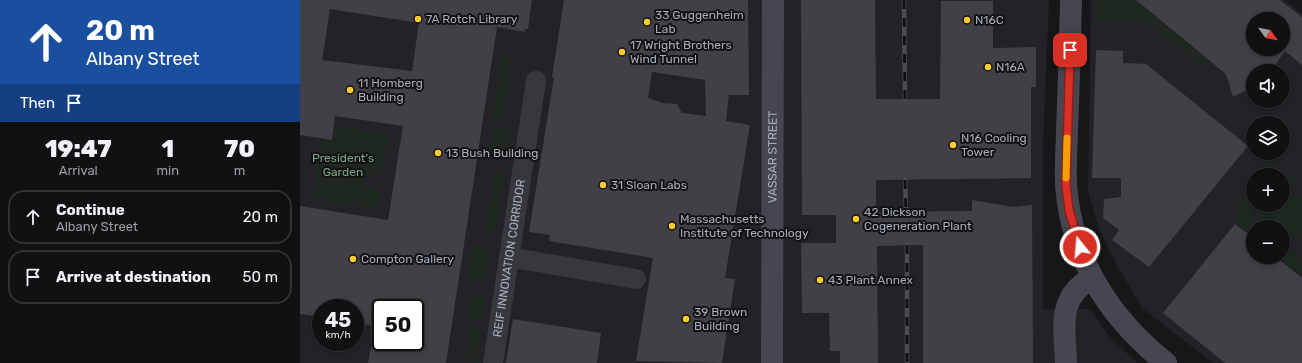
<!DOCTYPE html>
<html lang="en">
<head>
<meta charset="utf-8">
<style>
	:root { --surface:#111113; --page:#1e1f21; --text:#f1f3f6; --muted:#9c9da0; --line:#303133 }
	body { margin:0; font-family:Rubik,sans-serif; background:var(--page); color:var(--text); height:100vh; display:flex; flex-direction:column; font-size:15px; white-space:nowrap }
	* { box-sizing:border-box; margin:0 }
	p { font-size:13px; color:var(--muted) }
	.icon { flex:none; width:22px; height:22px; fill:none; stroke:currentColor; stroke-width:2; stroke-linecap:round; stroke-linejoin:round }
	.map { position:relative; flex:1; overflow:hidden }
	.sheet { display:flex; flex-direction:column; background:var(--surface); width:300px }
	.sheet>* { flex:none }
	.hud { background:#1a4fa0; color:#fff; overflow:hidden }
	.needle { width:26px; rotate:123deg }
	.buttons { position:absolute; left:946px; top:12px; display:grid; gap:8px }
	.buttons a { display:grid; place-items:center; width:44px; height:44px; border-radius:50%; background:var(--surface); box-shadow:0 2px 6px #0003,0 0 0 1px var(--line); font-size:20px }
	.speed { position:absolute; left:12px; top:299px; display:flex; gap:8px; font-size:20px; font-weight:700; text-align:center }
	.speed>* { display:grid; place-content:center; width:52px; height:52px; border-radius:50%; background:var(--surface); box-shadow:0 2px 6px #0003,0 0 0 1px var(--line); line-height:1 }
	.speed small { font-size:10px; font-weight:400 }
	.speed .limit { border:2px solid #111; border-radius:6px; background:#fff; color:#111 }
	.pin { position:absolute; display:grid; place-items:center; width:34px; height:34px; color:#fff; margin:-17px; border-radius:8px; box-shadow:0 2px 6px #0006 }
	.me { position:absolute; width:44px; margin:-22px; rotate:343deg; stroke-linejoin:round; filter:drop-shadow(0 0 3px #0008) }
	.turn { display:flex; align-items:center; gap:14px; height:84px; padding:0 20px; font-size:18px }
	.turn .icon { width:52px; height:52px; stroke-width:2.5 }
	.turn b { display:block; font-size:28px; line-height:34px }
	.then { display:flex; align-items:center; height:38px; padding:0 20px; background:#0003; gap:8px; font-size:15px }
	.eta { display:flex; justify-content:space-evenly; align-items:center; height:68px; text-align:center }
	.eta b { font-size:24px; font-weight:800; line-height:28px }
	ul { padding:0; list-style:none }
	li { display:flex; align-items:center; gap:12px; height:54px; margin:0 8px 6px; padding:0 12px; border:2px solid var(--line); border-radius:16px }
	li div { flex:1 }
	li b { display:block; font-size:15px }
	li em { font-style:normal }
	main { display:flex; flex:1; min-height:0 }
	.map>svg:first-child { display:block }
	.built { fill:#232226; fill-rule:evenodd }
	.green { fill:#1e2820 }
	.building { fill:#404046; fill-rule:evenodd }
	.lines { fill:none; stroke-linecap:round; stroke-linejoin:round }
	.street { stroke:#37383e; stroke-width:20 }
	.secondary { stroke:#45464f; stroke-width:22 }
	.rail-casing { stroke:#4a4b54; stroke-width:4.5 }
	.rail { stroke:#121214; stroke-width:3; stroke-dasharray:9; stroke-linecap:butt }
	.route-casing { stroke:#8d1f18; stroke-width:10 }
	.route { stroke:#d93025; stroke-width:7 }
	.slow { stroke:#f59e0b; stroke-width:7 }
	.poi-dot { fill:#ffcd29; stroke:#121214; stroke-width:1.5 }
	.labels { text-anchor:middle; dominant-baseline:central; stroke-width:4; stroke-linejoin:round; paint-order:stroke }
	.poi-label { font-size:12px; fill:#a7abba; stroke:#121214; text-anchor:start }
	.street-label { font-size:12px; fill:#a7abba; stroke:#121214 }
	.park-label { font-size:12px; fill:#7da784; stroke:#121214 }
</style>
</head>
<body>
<main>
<section class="sheet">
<div class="hud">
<div class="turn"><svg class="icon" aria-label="ahead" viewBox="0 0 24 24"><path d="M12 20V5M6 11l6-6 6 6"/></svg><div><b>20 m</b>Albany Street</div></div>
<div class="then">Then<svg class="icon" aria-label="arrive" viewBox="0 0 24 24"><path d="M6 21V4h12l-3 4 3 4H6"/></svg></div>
</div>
<div class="eta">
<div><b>19:47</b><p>Arrival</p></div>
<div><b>1</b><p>min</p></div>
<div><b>70</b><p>m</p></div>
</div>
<ul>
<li><svg class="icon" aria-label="ahead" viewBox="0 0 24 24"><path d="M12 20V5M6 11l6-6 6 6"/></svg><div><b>Continue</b><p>Albany Street</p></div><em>20 m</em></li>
<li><svg class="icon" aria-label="arrive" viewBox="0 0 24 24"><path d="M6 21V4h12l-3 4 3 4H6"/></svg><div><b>Arrive at destination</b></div><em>50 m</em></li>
</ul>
</section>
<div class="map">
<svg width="1002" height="363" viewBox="0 0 1002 363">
	<rect width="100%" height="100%" fill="#171719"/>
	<!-- built -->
	<path class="built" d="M 0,0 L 749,0 L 743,144 L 743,309 L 790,309 L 810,337 L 837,363 L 0,363 ZM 21,308 L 55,308 L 55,342 L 21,342 ZM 81,308 L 115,308 L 115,342 L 81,342 Z
		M 791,0 L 985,0 L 1002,14 L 1002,363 L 913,363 L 842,308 L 818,267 L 799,229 L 788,192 ZM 953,19 L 983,19 L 983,49 L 953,49 ZM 953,71 L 983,71 L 983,101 L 953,101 ZM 953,123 L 983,123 L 983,153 L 953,153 ZM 953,175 L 983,175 L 983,205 L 953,205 ZM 953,227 L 983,227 L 983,257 L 953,257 Z"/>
	<!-- green -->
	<path class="green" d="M 797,0 L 835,0 L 908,60 L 903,67 L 856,29 C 838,18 817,21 797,20 Z
		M 202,56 L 212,57 L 202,120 L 192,118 Z
		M 24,124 L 88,134 L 82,176 L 66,174 L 64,185 L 80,189 L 76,209 L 12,199 L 22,139 L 33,140 L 34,129 L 23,127 Z
		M 193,127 L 212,130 L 208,155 L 189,152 Z
		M 968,160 L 999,185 L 983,185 L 983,175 L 966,175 L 960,170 Z
		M 194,173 L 205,174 L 195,233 L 185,231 Z
		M 983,194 L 1002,196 L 1002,239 L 983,238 L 983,227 L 958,227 L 958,214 L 960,205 L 983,205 Z
		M 953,196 L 954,205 L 951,221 L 953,231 L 937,225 L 938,203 L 944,198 Z
		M 173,245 L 190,248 L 185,282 L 167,280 Z
		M 983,245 L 1002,259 L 1002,276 L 978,257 L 983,257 Z
		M 171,295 L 185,297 L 181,321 L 167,319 Z
		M 169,326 L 182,328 L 177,363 L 164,361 Z"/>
	<!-- building -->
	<path class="building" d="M 0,0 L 232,0 L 228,29 L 225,29 L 225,32 L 197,27 L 146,363 L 68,363 L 72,342 L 115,342 L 115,308 L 81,308 L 81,327 L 55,323 L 55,308 L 21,308 L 21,317 L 0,314 L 0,206 L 88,220 L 103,126 L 35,116 L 32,140 L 0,135 ZM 30,9 L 119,23 L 112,71 L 22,60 Z
		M 264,0 L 448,0 L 449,95 L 429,95 L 426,121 L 450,125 L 425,278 L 435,279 L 422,363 L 336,361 L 353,258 L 249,241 L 250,235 L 229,232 L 254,77 L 252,77 ZM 352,72 L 405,80 L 406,116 L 382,113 L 377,104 L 362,103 L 348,98 Z
		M 501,0 L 575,0 L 576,99 L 640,99 L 641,1 L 693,1 L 693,48 L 736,47 L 736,87 L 731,87 L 731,178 L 576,180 L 576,212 L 672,211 L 672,200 L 713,207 L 732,205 L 733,363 L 623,363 L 623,245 L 577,246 L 578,363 L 540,363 L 540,351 L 530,351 L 529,313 L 502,313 L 501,243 L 536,243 L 536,215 L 502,215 Z
		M 836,0 L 980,0 L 1002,17 L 1002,65 L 985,51 L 971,71 L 953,71 L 953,87 L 933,97 L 926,74 ZM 953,19 L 983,19 L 983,49 L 953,49 Z
		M 796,50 L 823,51 L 823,63 L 846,64 L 948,146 L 849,267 L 812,240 L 819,230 L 803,218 L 804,199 L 821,197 L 821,178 L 792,178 Z
		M 935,224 L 953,238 L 953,257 L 976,257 L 1002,278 L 1002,363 L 925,363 L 863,313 Z
		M 213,319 L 301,333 L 297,363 L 206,363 Z"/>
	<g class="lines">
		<!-- street -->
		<g class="street">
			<path d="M 209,257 L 336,279"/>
			<path id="s1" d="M 193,363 L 236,81"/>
		</g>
		<!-- secondary -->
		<g class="secondary">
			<path d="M 771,0 C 770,43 769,85 767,128 C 767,150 764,173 767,195 C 775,264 812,320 866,363"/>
			<path id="s2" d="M 472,363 L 473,0"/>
			<path d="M 766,363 C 765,330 756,297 792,278"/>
		</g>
		<defs>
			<path id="rail" d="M 604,0 L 605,99
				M 605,180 L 606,211
				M 607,245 L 607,363"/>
		</defs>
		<!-- rail casing -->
		<use href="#rail" class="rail-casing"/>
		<!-- rail -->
		<use href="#rail" class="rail"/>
	</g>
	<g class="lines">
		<defs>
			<path id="route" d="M 770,50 L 766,186 L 769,210 L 780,247"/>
		</defs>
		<!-- route casing -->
		<use href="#route" class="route-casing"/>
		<!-- route -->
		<use href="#route" class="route"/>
		<!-- slow -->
		<path class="slow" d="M 766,178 L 767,138"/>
	</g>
	<!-- markers -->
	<g class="poi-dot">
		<circle cx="118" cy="19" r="4"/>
		<circle cx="667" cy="20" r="4"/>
		<circle cx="347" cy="22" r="4"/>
		<circle cx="322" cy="52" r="4"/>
		<circle cx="688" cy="67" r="4"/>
		<circle cx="50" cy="90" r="4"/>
		<circle cx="653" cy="145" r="4"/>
		<circle cx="138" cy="153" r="4"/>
		<circle cx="303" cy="185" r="4"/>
		<circle cx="556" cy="219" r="4"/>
		<circle cx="372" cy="226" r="4"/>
		<circle cx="53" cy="259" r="4"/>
		<circle cx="520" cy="280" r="4"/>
		<circle cx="386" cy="319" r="4"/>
	</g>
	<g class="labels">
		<!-- poi labels -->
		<g class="poi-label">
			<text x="355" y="15">33 Guggenheim<tspan x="355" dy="14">Lab</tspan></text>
			<text x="126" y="19">7A Rotch Library</text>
			<text x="675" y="20">N16C</text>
			<text x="330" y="45">17 Wright Brothers<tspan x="330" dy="14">Wind Tunnel</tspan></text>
			<text x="696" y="67">N16A</text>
			<text x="58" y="83">11 Homberg<tspan x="58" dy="14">Building</tspan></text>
			<text x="661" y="138">N16 Cooling<tspan x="661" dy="14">Tower</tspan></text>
			<text x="146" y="153">13 Bush Building</text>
			<text x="311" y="185">31 Sloan Labs</text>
			<text x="564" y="212">42 Dickson<tspan x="564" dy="14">Cogeneration Plant</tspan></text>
			<text x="380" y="219">Massachusetts<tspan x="380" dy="14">Institute of Technology</tspan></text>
			<text x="61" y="259">Compton Gallery</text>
			<text x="528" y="280">43 Plant Annex</text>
			<text x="394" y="312">39 Brown<tspan x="394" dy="14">Building</tspan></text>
		</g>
		<!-- street labels -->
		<g class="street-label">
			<text stroke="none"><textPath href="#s2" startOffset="206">VASSAR STREET</textPath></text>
			<text stroke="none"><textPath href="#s1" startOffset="106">REIF INNOVATION CORRIDOR</textPath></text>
		</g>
		<!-- park labels -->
		<g class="park-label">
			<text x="43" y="158">President's<tspan x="43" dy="14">Garden</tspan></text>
		</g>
	</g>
</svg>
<div class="buttons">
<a><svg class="needle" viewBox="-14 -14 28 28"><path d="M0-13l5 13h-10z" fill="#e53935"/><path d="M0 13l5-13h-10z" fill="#9c9da0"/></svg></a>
<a><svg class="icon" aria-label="sound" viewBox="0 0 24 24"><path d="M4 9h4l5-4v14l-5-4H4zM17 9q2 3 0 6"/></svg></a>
<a><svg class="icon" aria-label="layers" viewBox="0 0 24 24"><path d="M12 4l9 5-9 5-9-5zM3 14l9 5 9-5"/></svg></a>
<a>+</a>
<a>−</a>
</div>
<div class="speed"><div>45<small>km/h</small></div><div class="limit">50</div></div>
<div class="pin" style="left:770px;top:50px;background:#d93025"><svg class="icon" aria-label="arrive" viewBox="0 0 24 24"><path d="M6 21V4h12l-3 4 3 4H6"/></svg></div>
<svg class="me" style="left:780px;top:247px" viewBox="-20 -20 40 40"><circle r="17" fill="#d93025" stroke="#fff" stroke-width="3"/><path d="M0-11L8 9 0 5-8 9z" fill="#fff"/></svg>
</div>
</main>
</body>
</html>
